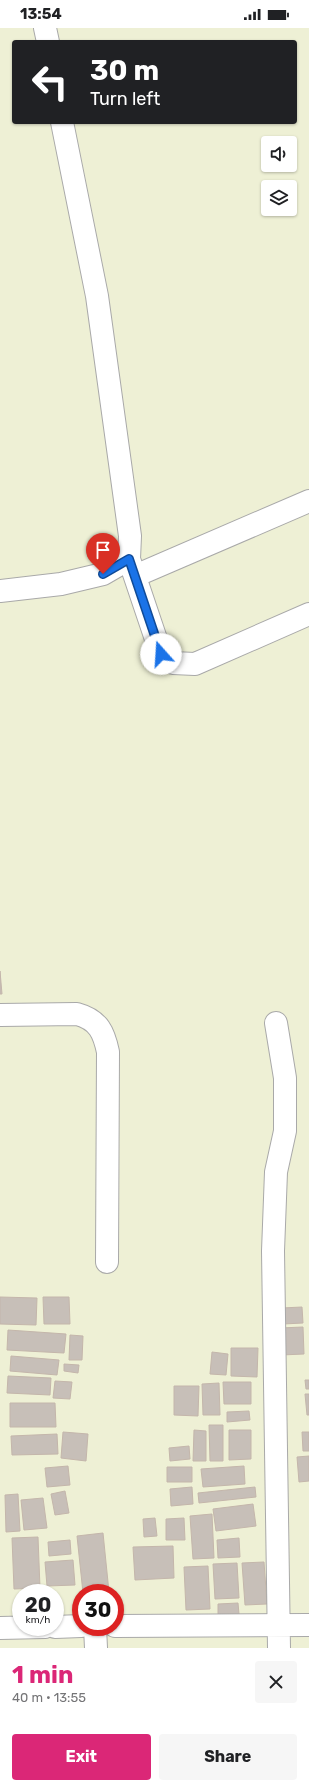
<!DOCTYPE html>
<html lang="en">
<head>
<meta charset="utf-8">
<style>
	:root { --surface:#fff; --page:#f6f6f6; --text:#202124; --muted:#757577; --accent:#db2777 }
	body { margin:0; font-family:Rubik,sans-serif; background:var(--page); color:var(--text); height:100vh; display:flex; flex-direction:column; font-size:15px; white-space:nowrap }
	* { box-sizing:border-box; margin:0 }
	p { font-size:13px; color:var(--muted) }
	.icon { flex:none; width:22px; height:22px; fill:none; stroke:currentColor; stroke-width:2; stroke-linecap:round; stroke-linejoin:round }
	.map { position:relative; height:1620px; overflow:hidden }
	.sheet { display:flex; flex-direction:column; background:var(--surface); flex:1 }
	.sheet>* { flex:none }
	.top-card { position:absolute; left:12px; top:12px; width:285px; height:84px; border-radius:4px; box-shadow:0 1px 3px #0004; background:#202124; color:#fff; overflow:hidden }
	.controls { position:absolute; left:261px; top:108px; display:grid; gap:8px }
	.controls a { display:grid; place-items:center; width:36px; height:36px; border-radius:4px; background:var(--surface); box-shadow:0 1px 3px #0004; font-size:20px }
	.speed { position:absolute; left:12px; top:1556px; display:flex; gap:8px; font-size:20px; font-weight:700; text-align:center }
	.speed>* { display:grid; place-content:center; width:52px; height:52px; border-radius:50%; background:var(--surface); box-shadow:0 1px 3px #0004; line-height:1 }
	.speed small { font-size:10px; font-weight:400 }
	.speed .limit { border:6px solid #d22; background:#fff; color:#111 }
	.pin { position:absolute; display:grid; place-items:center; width:34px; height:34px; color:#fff; margin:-41px -17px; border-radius:50% 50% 50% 0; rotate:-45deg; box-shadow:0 0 4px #0007 }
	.pin .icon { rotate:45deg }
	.me { position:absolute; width:44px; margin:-22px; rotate:341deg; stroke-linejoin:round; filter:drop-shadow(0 0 3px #0008) }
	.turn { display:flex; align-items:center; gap:14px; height:84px; padding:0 12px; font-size:18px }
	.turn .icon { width:52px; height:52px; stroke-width:2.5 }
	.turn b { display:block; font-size:28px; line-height:34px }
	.round { display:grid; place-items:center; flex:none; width:42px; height:42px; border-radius:4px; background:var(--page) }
	.summary { display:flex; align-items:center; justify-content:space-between; height:68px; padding:0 12px }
	h1 { font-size:24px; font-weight:700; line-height:30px; color:var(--accent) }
	.action { display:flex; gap:8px; margin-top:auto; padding:8px 12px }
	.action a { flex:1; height:46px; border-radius:4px; background:var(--accent); color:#fff; font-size:16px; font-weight:700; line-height:46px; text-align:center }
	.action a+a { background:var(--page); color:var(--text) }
	.status { display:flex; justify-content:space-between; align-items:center; height:28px; padding:0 20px; background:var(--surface); direction:ltr }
	.status svg { height:11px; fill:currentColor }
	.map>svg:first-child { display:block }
	.farmland { fill:#eef0d5; fill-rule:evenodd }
	.building { fill:#c7bfb8; stroke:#c4b6ab }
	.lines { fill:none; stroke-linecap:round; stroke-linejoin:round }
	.street-casing { stroke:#a9a9a9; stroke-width:24 }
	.street { stroke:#fff; stroke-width:22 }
	.route-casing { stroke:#114b97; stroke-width:10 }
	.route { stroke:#1a73e8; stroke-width:7 }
</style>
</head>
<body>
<div class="status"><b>13:54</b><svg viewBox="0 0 49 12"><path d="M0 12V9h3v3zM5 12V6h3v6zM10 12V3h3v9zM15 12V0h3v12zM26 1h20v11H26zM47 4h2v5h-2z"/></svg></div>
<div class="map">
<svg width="309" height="1620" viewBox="0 0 309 1620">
	<rect width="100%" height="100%" fill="#f2efe9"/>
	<!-- farmland -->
	<path class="farmland" d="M 0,0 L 309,0 L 309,1620 L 0,1620 ZM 14,14 L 295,14 L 295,94 L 14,94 ZM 268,115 L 290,115 L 290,137 L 268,137 ZM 268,159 L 290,159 L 290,181 L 268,181 ZM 21,1565 L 55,1565 L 55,1599 L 21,1599 ZM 81,1565 L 115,1565 L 115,1599 L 81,1599 Z"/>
	<!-- building -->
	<path class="building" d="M 0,943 L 2,966 L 0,966 Z
		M 0,1269 L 37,1270 L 36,1297 L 0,1296 Z
		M 43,1269 L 69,1269 L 70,1296 L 44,1296 Z
		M 302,1279 L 303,1295 L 283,1296 L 282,1280 Z
		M 303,1299 L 304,1326 L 281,1327 L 280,1300 Z
		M 8,1302 L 66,1306 L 64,1325 L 7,1322 Z
		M 70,1307 L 83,1308 L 82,1332 L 69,1332 Z
		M 231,1320 L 258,1320 L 257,1349 L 231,1348 Z
		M 212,1324 L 228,1326 L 226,1347 L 210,1346 Z
		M 11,1328 L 59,1332 L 57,1347 L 10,1343 Z
		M 64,1336 L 79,1337 L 78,1345 L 64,1343 Z
		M 8,1348 L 51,1350 L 50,1367 L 7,1365 Z
		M 305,1352 L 309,1352 L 309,1361 L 306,1361 Z
		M 55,1353 L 72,1354 L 70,1371 L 53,1370 Z
		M 223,1354 L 251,1354 L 251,1376 L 224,1376 Z
		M 219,1355 L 220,1387 L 203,1387 L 202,1356 Z
		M 174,1358 L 199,1358 L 198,1388 L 174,1387 Z
		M 305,1366 L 309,1366 L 309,1387 L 307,1387 Z
		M 10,1375 L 55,1375 L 56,1399 L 10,1399 Z
		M 249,1383 L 250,1392 L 227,1394 L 227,1384 Z
		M 209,1397 L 223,1397 L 223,1433 L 210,1433 Z
		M 194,1402 L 206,1403 L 206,1433 L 193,1433 Z
		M 229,1402 L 251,1402 L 251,1431 L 229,1432 Z
		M 63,1404 L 88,1406 L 86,1433 L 61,1430 Z
		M 302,1404 L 309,1404 L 309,1423 L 303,1423 Z
		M 57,1406 L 58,1426 L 12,1427 L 11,1408 Z
		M 189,1418 L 190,1431 L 170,1433 L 169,1420 Z
		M 309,1428 L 309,1453 L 299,1454 L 297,1429 Z
		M 68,1438 L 70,1457 L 47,1459 L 45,1440 Z
		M 244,1438 L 245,1456 L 203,1459 L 201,1441 Z
		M 167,1439 L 192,1439 L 192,1454 L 167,1454 Z
		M 192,1459 L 193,1476 L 171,1478 L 170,1461 Z
		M 255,1459 L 256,1469 L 199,1475 L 198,1465 Z
		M 65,1463 L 69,1485 L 55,1487 L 51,1466 Z
		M 18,1466 L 20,1503 L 6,1504 L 5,1467 Z
		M 43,1470 L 47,1500 L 24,1502 L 21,1472 Z
		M 253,1476 L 256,1498 L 216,1503 L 213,1481 Z
		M 212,1486 L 214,1530 L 193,1531 L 190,1488 Z
		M 155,1490 L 157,1508 L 144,1509 L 143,1491 Z
		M 184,1490 L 185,1512 L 166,1512 L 166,1491 Z
		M 103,1505 L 109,1564 L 83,1565 L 77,1508 Z
		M 38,1509 L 40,1560 L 14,1561 L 12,1510 Z
		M 239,1510 L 240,1529 L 218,1530 L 217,1512 Z
		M 70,1512 L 71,1526 L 49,1528 L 48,1514 Z
		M 173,1518 L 174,1550 L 135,1552 L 133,1519 Z
		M 73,1532 L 75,1557 L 47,1558 L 45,1534 Z
		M 264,1534 L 267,1576 L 245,1577 L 242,1535 Z
		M 237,1535 L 239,1570 L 215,1571 L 213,1536 Z
		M 208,1538 L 210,1581 L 186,1582 L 184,1539 Z
		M 238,1575 L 239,1586 L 218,1586 L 218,1576 Z"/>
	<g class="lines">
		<defs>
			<path id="street" d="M 45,0 L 48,14
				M 62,94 L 97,268 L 130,508 L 129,531 L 161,626 L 173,635 L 195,636 L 309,586
				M 135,548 L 309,473
				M 0,563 L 61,556 L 103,546 L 129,531
				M 0,987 L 77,986 C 99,992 104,1005 108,1024 L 107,1234
				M 276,995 L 285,1050 L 285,1103 L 276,1144 L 273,1223 L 279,1620
				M 115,1598 L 309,1597
				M 55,1599 L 81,1598
				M 95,1599 L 96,1620
				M 0,1600 L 45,1599"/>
		</defs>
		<!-- street casing -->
		<use href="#street" class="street-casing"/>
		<!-- street -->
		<use href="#street" class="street"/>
	</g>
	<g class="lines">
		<defs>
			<path id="route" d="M 103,546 L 129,531 L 161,626"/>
		</defs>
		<!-- route casing -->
		<use href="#route" class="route-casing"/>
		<!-- route -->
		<use href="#route" class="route"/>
	</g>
</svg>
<div class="controls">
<a><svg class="icon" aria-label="sound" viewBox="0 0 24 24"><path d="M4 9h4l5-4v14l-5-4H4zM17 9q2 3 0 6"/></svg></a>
<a><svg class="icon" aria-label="layers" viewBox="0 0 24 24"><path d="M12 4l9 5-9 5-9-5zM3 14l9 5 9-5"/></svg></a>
</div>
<div class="speed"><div>20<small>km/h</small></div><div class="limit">30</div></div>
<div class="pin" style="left:103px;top:546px;background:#d93025"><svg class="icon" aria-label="arrive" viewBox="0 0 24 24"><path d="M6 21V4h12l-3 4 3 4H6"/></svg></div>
<svg class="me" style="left:161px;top:626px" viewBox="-20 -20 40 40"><circle r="19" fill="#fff"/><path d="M0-13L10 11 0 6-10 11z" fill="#1a73e8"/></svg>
<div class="top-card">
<div class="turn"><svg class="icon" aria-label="left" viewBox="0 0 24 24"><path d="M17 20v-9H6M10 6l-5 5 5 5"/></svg><div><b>30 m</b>Turn left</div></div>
</div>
</div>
<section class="sheet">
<div class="summary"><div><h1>1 min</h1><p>40 m · 13:55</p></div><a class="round"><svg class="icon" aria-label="close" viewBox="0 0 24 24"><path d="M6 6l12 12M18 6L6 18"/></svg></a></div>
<div class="action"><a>Exit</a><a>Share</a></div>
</section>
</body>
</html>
